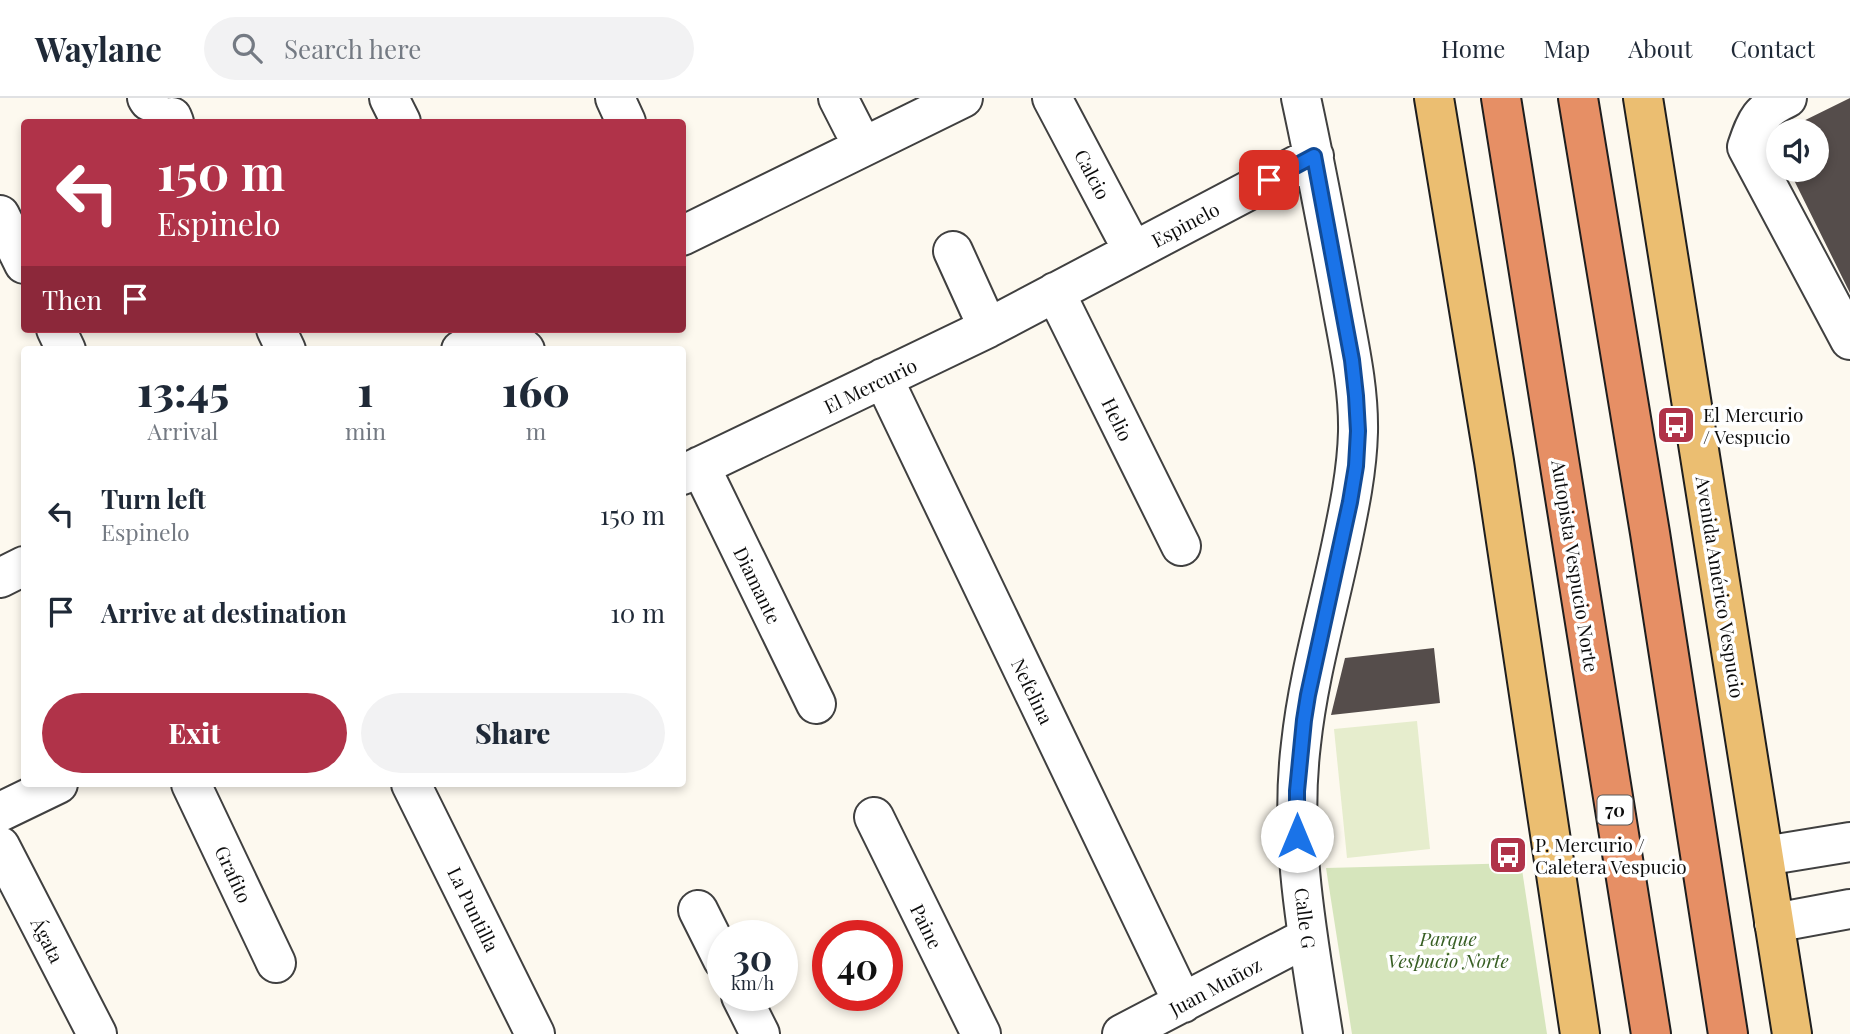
<!DOCTYPE html>
<html lang="en">
<head>
<meta charset="utf-8">
<style>
	:root { --surface:#fff; --page:#f2f2f3; --text:#1f2937; --muted:#747a83; --line:#e0e1e3; --accent:#b03349 }
	body { margin:0; font-family:"Playfair Display",serif; background:var(--page); color:var(--text); height:100vh; display:flex; flex-direction:column; font-size:26px; white-space:nowrap }
	* { box-sizing:border-box; margin:0 }
	p { font-size:23px; color:var(--muted) }
	.icon { flex:none; width:38px; height:38px; fill:none; stroke:currentColor; stroke-width:2; stroke-linecap:round; stroke-linejoin:round }
	.map { position:relative; flex:1; overflow:hidden }
	.drawer { position:absolute; left:21px; top:248px; width:665px; height:441px; display:flex; flex-direction:column; background:var(--surface); border-radius:7px; box-shadow:0 4px 10px #0003 }
	.drawer>* { flex:none }
	.guide { position:absolute; left:21px; top:21px; width:665px; height:214px; border-radius:7px; box-shadow:0 4px 10px #0003; background:#b03349; color:#fff; overflow:hidden }
	.controls { position:absolute; left:1766px; top:21px; display:grid; gap:14px }
	.controls a { display:grid; place-items:center; width:63px; height:63px; border-radius:50%; background:var(--surface); box-shadow:0 4px 10px #0003; font-size:35px }
	.speed { position:absolute; left:707px; top:822px; display:flex; gap:14px; font-size:35px; font-weight:700; text-align:center }
	.speed>* { display:grid; place-content:center; width:91px; height:91px; border-radius:50%; background:var(--surface); box-shadow:0 4px 10px #0003; line-height:1 }
	.speed small { font-size:18px; font-weight:400 }
	.speed .limit { border:10px solid #d22; background:#fff; color:#111 }
	.pin { position:absolute; display:grid; place-items:center; width:60px; height:60px; color:#fff; margin:-30px; border-radius:14px; box-shadow:0 4px 10px #0006 }
	.me { position:absolute; width:77px; margin:-38px; rotate:0deg; stroke-linejoin:round; filter:drop-shadow(0 0 5px #0008) }
	.turn { display:flex; align-items:center; gap:24px; height:147px; padding:0 21px; font-size:32px }
	.turn .icon { width:91px; height:91px; stroke-width:2.5 }
	.turn b { display:block; font-size:49px; line-height:60px }
	.then { display:flex; align-items:center; height:66px; padding:0 21px; background:#0003; gap:14px; font-size:26px }
	.eta { display:flex; justify-content:space-evenly; align-items:center; height:119px; text-align:center }
	.eta b { font-size:42px; font-weight:800; line-height:49px }
	.action { display:flex; gap:14px; margin-top:auto; padding:14px 21px }
	.action a { flex:1; height:80px; border-radius:42px; background:var(--accent); color:#fff; font-size:28px; font-weight:800; line-height:80px; text-align:center }
	.action a+a { background:var(--page); color:var(--text) }
	ul { padding:0; list-style:none }
	li { display:flex; align-items:center; gap:21px; height:98px; padding:0 21px }
	li div { flex:1 }
	li b { display:block; font-size:26px }
	li em { font-style:normal }
	header { display:flex; align-items:center; gap:42px; box-sizing:border-box; height:98px; padding:0 35px; background:var(--surface); border-bottom:2px solid var(--line) }
	header strong { font-size:33px }
	nav { display:flex; gap:38px; margin-inline-start:auto; font-size:24px }
	.search { width:490px; height:63px; background:var(--page); display:flex; align-items:center; gap:18px; box-sizing:border-box; padding:0 24px; border-radius:38px; color:var(--muted); font-size:26px }
	.map>svg:first-child { display:block }
	.green { fill:#d6e5bc }
	.pitch { fill:#e6edcd }
	.building { fill:#554d4b }
	.lines { fill:none; stroke-linecap:round; stroke-linejoin:round }
	.minor-casing { stroke:#404040; stroke-width:42 }
	.major-casing { stroke:#1e1e1e; stroke-width:42 }
	.highway-casing { stroke:#1e1e1e; stroke-width:42 }
	.minor { stroke:#fff; stroke-width:38 }
	.major { stroke:#ebbe71; stroke-width:38 }
	.highway { stroke:#e68f65; stroke-width:38 }
	.route-casing { stroke:#114b97; stroke-width:18 }
	.route { stroke:#1a73e8; stroke-width:12 }
	.labels { text-anchor:middle; dominant-baseline:central; stroke-width:7; stroke-linejoin:round; paint-order:stroke }
	.shield { fill:#fff; stroke:#565656; stroke-width:2 }
	.shield-label { font-size:18px; font-weight:bold; fill:#0d0d0d }
	.street-label { font-size:19px; fill:#0d0d0d; stroke:#fff }
	.poi-label { font-size:19px; fill:#0d0d0d; stroke:#fff; text-anchor:start }
	.park-label { font-size:19px; font-style:italic; fill:#385f24; stroke:#fff }
</style>
</head>
<body>
<header>
<strong>Waylane</strong>
<div class="search"><svg class="icon" aria-label="search" viewBox="0 0 24 24"><circle cx="10" cy="10" r="6"/><path d="M15 15l6 6"/></svg>Search here</div>
<nav><a>Home</a><a>Map</a><a>About</a><a>Contact</a></nav>
</header>
<div class="map">
<svg width="1850" height="936" viewBox="0 0 1850 936">
	<rect width="100%" height="100%" fill="#fdf9ef"/>
	<!-- green -->
	<path class="green" d="M 1521,765 L 1547,936 L 1352,936 L 1326,770 Z"/>
	<!-- pitch -->
	<path class="pitch" d="M 1417,623 L 1430,751 L 1347,760 L 1334,631 Z"/>
	<!-- building -->
	<path class="building" d="M 1850,0 L 1850,195 L 1789,72 L 1816,72 L 1816,33 L 1783,33 Z
		M 1434,550 L 1440,605 L 1331,617 L 1345,560 Z"/>
	<g class="lines">
		<defs>
			<path id="minor" d="M 147,0 L 149,3
				M 389,0 L 401,24
				M 615,0 L 626,24
				M 838,0 L 863,49
				M 1052,0 L 1133,153
				M 1301,0 C 1315,64 1327,128 1339,192 C 1347,239 1359,286 1358,334 C 1357,373 1349,411 1341,449 C 1327,515 1308,580 1301,646 C 1289,744 1308,840 1323,936
				M 1787,0 C 1760,13 1756,22 1747,49 L 1850,242
				M 172,19 L 174,24
				M 0,117 L 24,166
				M 682,138 L 963,0
				M 953,153 L 988,230
				M 1055,194 L 1181,448
				M 56,231 L 66,252
				M 276,231 L 286,252
				M 461,252 C 485,240 503,230 525,252
				M 883,280 L 1183,905
				M 700,368 L 816,606
				M 682,377 L 988,230 L 1314,58
				M 0,480 L 24,468
				M 191,686 L 276,865
				M 411,686 L 535,936
				M 0,714 L 58,686
				M 874,719 L 981,936
				M 0,748 L 97,936
				M 1764,758 L 1850,744
				M 698,812 L 723,862
				M 1774,825 L 1850,811
				M 741,898 L 760,936
				M 1122,936 L 1308,839"/>
			<path id="major" d="M 1434,0 L 1494,363 L 1580,936
				M 1643,0 L 1792,936"/>
			<path id="highway" d="M 1501,0 L 1651,936
				M 1578,0 L 1650,435 L 1728,936"/>
		</defs>
		<!-- minor casing -->
		<use href="#minor" class="minor-casing"/>
		<!-- major casing -->
		<use href="#major" class="major-casing"/>
		<!-- highway casing -->
		<use href="#highway" class="highway-casing"/>
		<!-- minor -->
		<use href="#minor" class="minor"/>
		<!-- major -->
		<use href="#major" class="major"/>
		<!-- highway -->
		<use href="#highway" class="highway"/>
	</g>
	<g class="lines">
		<defs>
			<path id="route" d="M 1269,82 L 1314,58 L 1352,262 L 1356,298 L 1358,333 L 1356,368 L 1350,404 L 1308,597 L 1304,622 L 1297,693 L 1297,738"/>
		</defs>
		<!-- route casing -->
		<use href="#route" class="route-casing"/>
		<!-- route -->
		<use href="#route" class="route"/>
	</g>
	<!-- icons -->
	<defs>
		<symbol id="bus-square" viewBox="-11 -11 22 22"><rect x="-9" y="-9" width="18" height="18" rx="4" fill="#b03349" stroke="#fff"/><path d="M-5-6H5V4H4V6H2V4H-2V6H-4V4H-5ZM-3.5-4V0h7V-4ZM-3.5 1.2v1.5H-2V1.2ZM2 1.2v1.5H3.5V1.2Z" fill="#fff"/></symbol>
	</defs>
	<g fill-rule="evenodd">
		<use href="#bus-square" x="1654" y="305" width="44" height="44"/>
		<use href="#bus-square" x="1486" y="735" width="44" height="44"/>
	</g>
	<g class="labels">
		<!-- shield labels -->
		<rect class="shield" x="1597.5" y="697.5" width="35" height="29" rx="5"/>
		<g class="shield-label">
			<text x="1615" y="712">70</text>
		</g>
		<!-- street labels -->
		<g class="street-label">
			<text transform="translate(1093 76) rotate(62)">Calcio</text>
			<text transform="translate(1185 126) rotate(-28)">Espinelo</text>
			<text transform="translate(870 287) rotate(-26)">El Mercurio</text>
			<text transform="translate(1118 321) rotate(64)">Helio</text>
			<text transform="translate(1576 468) rotate(81)">Autopista Vespucio Norte</text>
			<text transform="translate(758 487) rotate(64)">Diamante</text>
			<text transform="translate(1721 489) rotate(81)">Avenida Américo Vespucio</text>
			<text transform="translate(1033 593) rotate(64)">Nefelina</text>
			<text transform="translate(234 776) rotate(65)">Grafito</text>
			<text transform="translate(474 811) rotate(64)">La Puntilla</text>
			<text transform="translate(1306 820) rotate(83)">Calle G</text>
			<text transform="translate(927 828) rotate(64)">Paine</text>
			<text transform="translate(48 842) rotate(63)">Ágata</text>
			<text transform="translate(1215 888) rotate(-28)">Juan Muñoz</text>
		</g>
		<!-- poi labels -->
		<g class="poi-label">
			<text x="1703" y="316">El Mercurio<tspan x="1703" dy="22">/ Vespucio</tspan></text>
			<text x="1535" y="746">P. Mercurio /<tspan x="1535" dy="22">Caletera Vespucio</tspan></text>
		</g>
		<!-- park labels -->
		<g class="park-label">
			<text x="1448" y="840">Parque<tspan x="1448" dy="22">Vespucio Norte</tspan></text>
		</g>
	</g>
</svg>
<div class="controls">
<a><svg class="icon" aria-label="sound" viewBox="0 0 24 24"><path d="M4 9h4l5-4v14l-5-4H4zM17 9q2 3 0 6"/></svg></a>
</div>
<div class="speed"><div>30<small>km/h</small></div><div class="limit">40</div></div>
<div class="pin" style="left:1269px;top:82px;background:#d93025"><svg class="icon" aria-label="arrive" viewBox="0 0 24 24"><path d="M6 21V4h12l-3 4 3 4H6"/></svg></div>
<svg class="me" style="left:1297px;top:738px" viewBox="-20 -20 40 40"><circle r="19" fill="#fff"/><path d="M0-13L10 11 0 6-10 11z" fill="#1a73e8"/></svg>
<div class="guide">
<div class="turn"><svg class="icon" aria-label="left" viewBox="0 0 24 24"><path d="M17 20v-9H6M10 6l-5 5 5 5"/></svg><div><b>150 m</b>Espinelo</div></div>
<div class="then">Then<svg class="icon" aria-label="arrive" viewBox="0 0 24 24"><path d="M6 21V4h12l-3 4 3 4H6"/></svg></div>
</div>
<section class="drawer">
<div class="eta">
<div><b>13:45</b><p>Arrival</p></div>
<div><b>1</b><p>min</p></div>
<div><b>160</b><p>m</p></div>
</div>
<ul>
<li><svg class="icon" aria-label="left" viewBox="0 0 24 24"><path d="M17 20v-9H6M10 6l-5 5 5 5"/></svg><div><b>Turn left</b><p>Espinelo</p></div><em>150 m</em></li>
<li><svg class="icon" aria-label="arrive" viewBox="0 0 24 24"><path d="M6 21V4h12l-3 4 3 4H6"/></svg><div><b>Arrive at destination</b></div><em>10 m</em></li>
</ul>
<div class="action"><a>Exit</a><a>Share</a></div>
</section>
</div>
</body>
</html>
